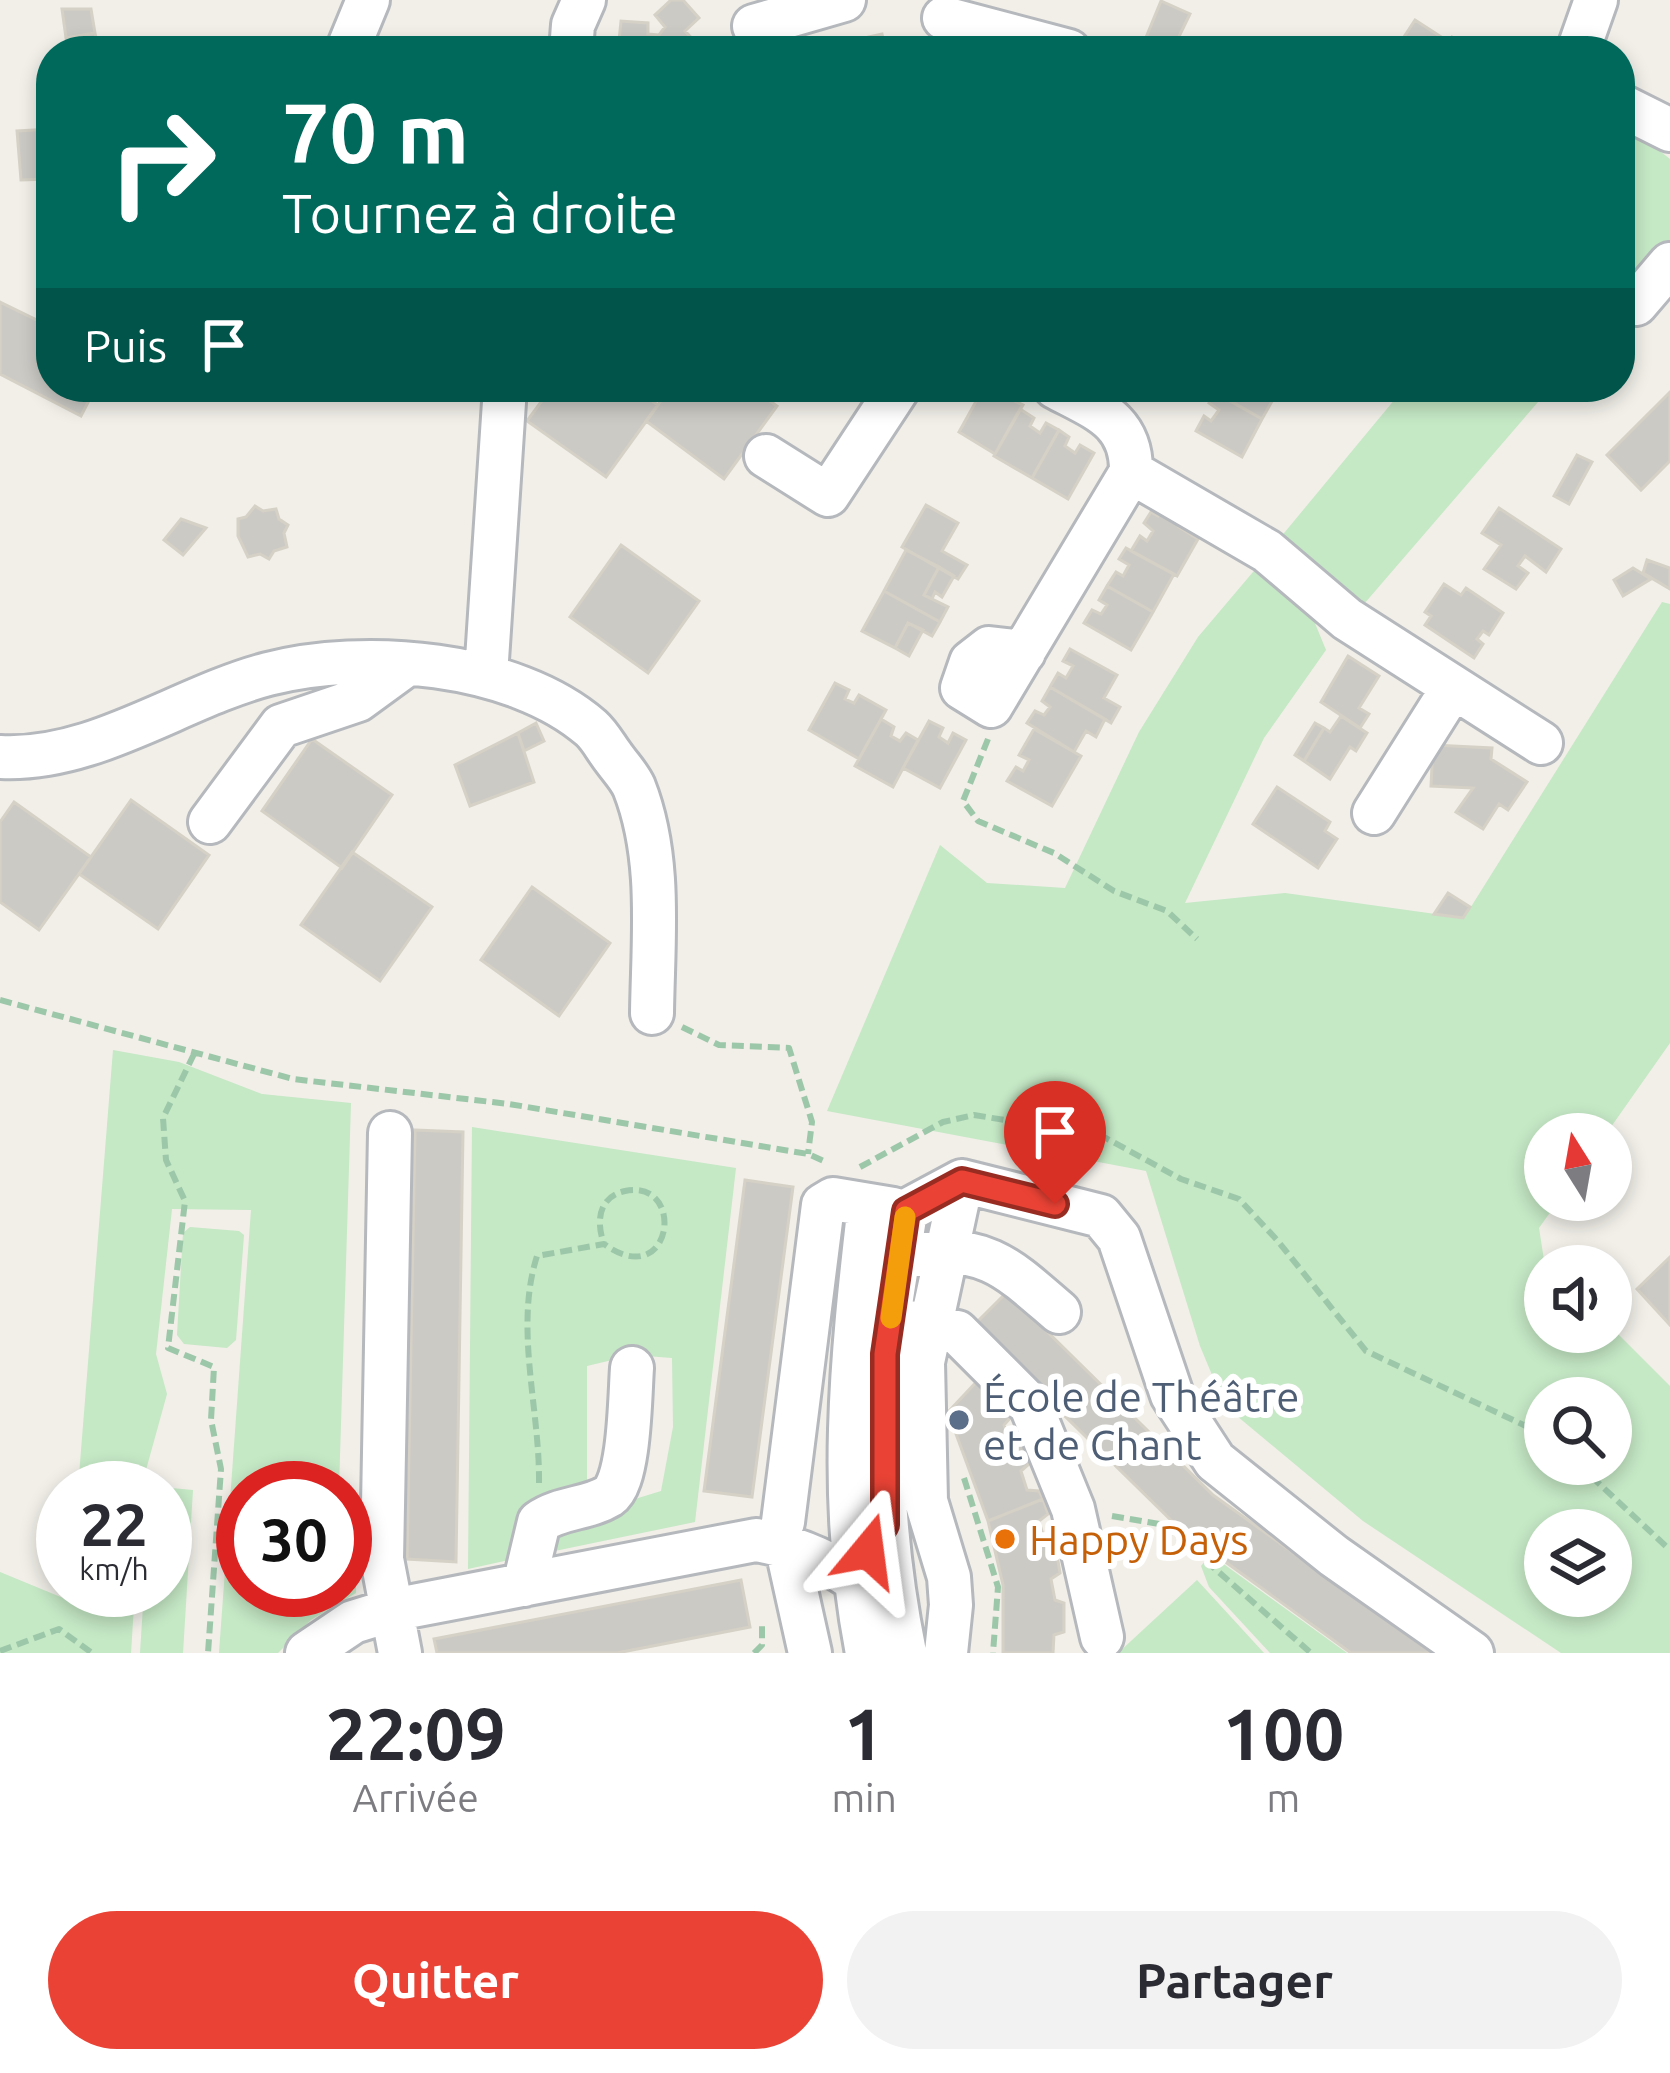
<!DOCTYPE html>
<html lang="fr">
<head>
<meta charset="utf-8">
<style>
	:root { --surface:#fff; --page:#f2f2f3; --text:#2b2b33; --muted:#7c7c81; --accent:#ea4335 }
	body { margin:0; font-family:Ubuntu,sans-serif; background:var(--page); color:var(--text); height:100vh; display:flex; flex-direction:column; font-size:45px; white-space:nowrap }
	* { box-sizing:border-box; margin:0 }
	p { font-size:39px; color:var(--muted) }
	.icon { flex:none; width:66px; height:66px; fill:none; stroke:currentColor; stroke-width:2; stroke-linecap:round; stroke-linejoin:round }
	.map { position:relative; height:1653px; overflow:hidden }
	.details { display:flex; flex-direction:column; background:var(--surface); flex:1 }
	.details>* { flex:none }
	.hud { position:absolute; left:36px; top:36px; width:1599px; height:366px; border-radius:48px; box-shadow:0 6px 18px #0003; background:#00695c; color:#fff; overflow:hidden }
	.needle { width:78px; rotate:349deg }
	.buttons { position:absolute; left:1524px; top:1113px; display:grid; gap:24px }
	.buttons a { display:grid; place-items:center; width:108px; height:108px; border-radius:50%; background:var(--surface); box-shadow:0 6px 18px #0003; font-size:60px }
	.speed { position:absolute; left:36px; top:1461px; display:flex; gap:24px; font-size:60px; font-weight:700; text-align:center }
	.speed>* { display:grid; place-content:center; width:156px; height:156px; border-radius:50%; background:var(--surface); box-shadow:0 6px 18px #0003; line-height:1 }
	.speed small { font-size:30px; font-weight:400 }
	.speed .limit { border:18px solid #d22; background:#fff; color:#111 }
	.pin { position:absolute; display:grid; place-items:center; width:102px; height:102px; color:#fff; margin:-123px -51px; border-radius:50% 50% 50% 0; rotate:-45deg; box-shadow:0 0 12px #0007 }
	.pin .icon { rotate:45deg }
	.me { position:absolute; width:132px; margin:-66px; rotate:16deg; stroke-linejoin:round; filter:drop-shadow(0 0 9px #0008) }
	.turn { display:flex; align-items:center; gap:42px; height:252px; padding:0 48px; font-size:54px }
	.turn .icon { width:156px; height:156px; stroke-width:2.5 }
	.turn b { display:block; font-size:84px; line-height:102px }
	.then { display:flex; align-items:center; height:114px; padding:0 48px; background:#0003; gap:24px; font-size:45px }
	.eta { display:flex; justify-content:space-evenly; align-items:center; height:204px; text-align:center }
	.eta b { font-size:72px; font-weight:700; line-height:84px }
	.primary-button { display:flex; gap:24px; margin-top:auto; padding:24px 48px }
	.primary-button a { flex:1; height:138px; border-radius:72px; background:var(--accent); color:#fff; font-size:48px; font-weight:700; line-height:138px; text-align:center }
	.primary-button a+a { background:var(--page); color:var(--text) }
	.map>svg:first-child { display:block }
	.green { fill:#c5e8c5; fill-rule:evenodd }
	.building { fill:#cccac5; stroke:#d6d1c6; stroke-width:3 }
	.lines { fill:none; stroke-linecap:round; stroke-linejoin:round }
	.minor-casing { stroke:#b5b8bc; stroke-width:48 }
	.path { stroke:#9cc7a9; stroke-width:6; stroke-dasharray:12 6; stroke-linecap:butt }
	.minor { stroke:#fff; stroke-width:42 }
	.route-casing { stroke:#982c22; stroke-width:30 }
	.route { stroke:#ea4335; stroke-width:21 }
	.slow { stroke:#f59e0b; stroke-width:21 }
	.service-dot { fill:#5c6f8a; stroke:#fff; stroke-width:4.5 }
	.food-dot { fill:#e8710a; stroke:#fff; stroke-width:4.5 }
	.labels { text-anchor:middle; dominant-baseline:central; stroke-width:12; stroke-linejoin:round; paint-order:stroke }
	.service-label { font-size:42px; fill:#4e5e75; stroke:#fff; text-anchor:start }
	.food-label { font-size:42px; fill:#c56008; stroke:#fff; text-anchor:start }
</style>
</head>
<body>
<div class="map">
<svg width="1670" height="1653" viewBox="0 0 1670 1653">
	<rect width="100%" height="100%" fill="#f1efe8"/>
	<!-- green -->
	<path class="green" d="M 1624,123 L 1670,159 L 1670,249 L 1620,306 L 1620,127 Z
		M 1405,387 L 1551,387 L 1364,604 L 1280,538 Z
		M 1264,559 L 1305,599 L 1326,650 L 1264,738 L 1185,903 L 1285,893 L 1464,918 L 1662,602 L 1670,604 L 1670,1043 L 1606,1134 L 1545,1134 L 1545,1200 L 1559,1200 L 1539,1228 L 1544,1260 L 1550,1266 L 1545,1266 L 1545,1332 L 1611,1332 L 1611,1327 L 1670,1386 L 1670,1653 L 1561,1653 L 1363,1521 L 1225,1406 L 1200,1346 L 1146,1171 L 827,1111 L 940,845 L 987,883 L 1065,888 L 1139,732 L 1198,637 ZM 1545,1398 L 1611,1398 L 1611,1464 L 1545,1464 ZM 1545,1530 L 1611,1530 L 1611,1596 L 1545,1596 Z
		M 113,1050 L 179,1062 L 262,1094 L 351,1103 L 339,1488 L 243,1488 L 243,1590 L 345,1590 L 345,1544 L 356,1550 L 356,1593 L 311,1620 L 278,1653 L 219,1653 L 251,1210 L 172,1209 L 156,1354 L 167,1394 L 141,1488 L 78,1488 Z
		M 472,1127 L 736,1168 L 695,1522 L 545,1553 L 557,1523 L 661,1491 L 673,1427 L 672,1358 L 633,1355 L 587,1366 L 587,1491 L 518,1558 L 468,1569 Z
		M 190,1227 L 239,1231 L 244,1235 L 236,1340 L 227,1348 L 184,1344 L 177,1335 L 183,1233 Z
		M 150,1486 L 193,1490 L 183,1653 L 140,1653 L 144,1590 L 165,1590 L 165,1488 Z
		M 1211,1554 L 1225,1565 L 1347,1653 L 1270,1653 L 1209,1587 L 1201,1566 Z
		M 0,1572 L 68,1600 L 70,1590 L 135,1590 L 131,1653 L 0,1653 Z
		M 1197,1580 L 1264,1653 L 1118,1653 Z"/>
	<!-- building -->
	<path class="building" d="M 671,0 L 683,0 L 699,18 L 685,31 L 704,51 L 618,51 L 621,21 L 648,23 L 648,34 L 659,35 L 665,27 L 655,15 Z
		M 1161,1 L 1190,14 L 1172,51 L 1145,40 Z
		M 62,9 L 91,9 L 95,33 L 66,38 Z
		M 1415,20 L 1449,42 L 1452,37 L 1473,51 L 1412,51 L 1400,43 Z
		M 95,33 L 99,51 L 69,51 L 66,38 Z
		M 882,34 L 886,51 L 834,51 L 832,45 Z
		M 51,129 L 51,179 L 21,180 L 17,131 Z
		M 0,302 L 51,327 L 51,387 L 96,387 L 81,416 L 0,374 Z
		M 552,387 L 632,387 L 658,405 L 606,477 L 527,421 Z
		M 671,387 L 751,387 L 777,406 L 724,479 L 646,421 Z
		M 984,387 L 1023,405 L 995,454 L 959,432 Z
		M 1221,387 L 1280,387 L 1262,419 L 1217,393 Z
		M 1214,392 L 1262,419 L 1242,457 L 1196,431 L 1204,416 L 1211,421 L 1219,410 L 1209,403 Z
		M 1670,392 L 1670,461 L 1641,490 L 1607,455 Z
		M 1020,409 L 1034,418 L 1030,426 L 1040,433 L 1046,423 L 1059,430 L 1032,478 L 994,456 Z
		M 1059,430 L 1069,437 L 1065,446 L 1075,453 L 1080,445 L 1094,453 L 1068,499 L 1032,478 Z
		M 1577,455 L 1592,462 L 1569,504 L 1554,496 Z
		M 926,505 L 958,523 L 942,551 L 967,565 L 958,579 L 902,547 Z
		M 255,506 L 263,511 L 276,509 L 279,519 L 288,525 L 284,533 L 287,547 L 274,551 L 269,559 L 260,554 L 248,557 L 238,536 L 238,519 L 246,517 Z
		M 1499,508 L 1561,549 L 1546,572 L 1525,556 L 1518,566 L 1528,573 L 1516,589 L 1484,569 L 1501,545 L 1482,533 Z
		M 1161,510 L 1182,522 L 1179,527 L 1198,539 L 1177,576 L 1131,551 L 1140,536 L 1147,541 L 1153,531 L 1144,523 L 1151,512 L 1158,516 Z
		M 181,519 L 206,528 L 183,555 L 164,540 Z
		M 621,545 L 699,601 L 648,673 L 570,617 Z
		M 1126,548 L 1174,574 L 1153,612 L 1107,586 L 1116,572 L 1123,576 L 1129,565 L 1119,559 Z
		M 906,550 L 939,567 L 924,595 L 948,607 L 940,622 L 884,591 Z
		M 1647,560 L 1670,568 L 1670,589 L 1643,573 Z
		M 939,567 L 954,576 L 942,597 L 935,592 L 932,599 L 924,595 Z
		M 1633,568 L 1651,579 L 1623,596 L 1614,580 Z
		M 1444,584 L 1461,595 L 1466,588 L 1503,613 L 1489,635 L 1483,631 L 1477,639 L 1483,644 L 1474,658 L 1425,625 L 1431,616 L 1425,612 Z
		M 1107,586 L 1153,612 L 1131,650 L 1084,623 L 1092,610 L 1101,614 L 1107,605 L 1099,600 Z
		M 884,591 L 940,622 L 932,636 L 908,623 L 895,648 L 862,631 Z
		M 908,623 L 923,630 L 909,656 L 895,648 Z
		M 1070,649 L 1117,675 L 1104,698 L 1120,707 L 1111,723 L 1050,687 L 1058,673 L 1066,678 L 1073,666 L 1063,661 Z
		M 1348,656 L 1379,676 L 1359,708 L 1369,714 L 1360,728 L 1321,702 Z
		M 835,683 L 849,690 L 845,699 L 854,703 L 859,695 L 886,710 L 859,759 L 809,730 Z
		M 1050,687 L 1105,719 L 1096,737 L 1086,731 L 1074,752 L 1027,723 L 1035,711 L 1044,715 L 1050,707 L 1042,701 Z
		M 1341,716 L 1367,733 L 1356,751 L 1350,747 L 1330,779 L 1304,761 L 1324,728 L 1330,732 Z
		M 881,719 L 894,727 L 891,736 L 900,741 L 906,733 L 918,740 L 893,787 L 855,766 Z
		M 929,721 L 943,728 L 939,737 L 948,743 L 953,733 L 966,740 L 940,788 L 903,768 Z
		M 536,723 L 544,741 L 524,751 L 518,733 Z
		M 1315,723 L 1324,728 L 1304,761 L 1295,755 Z
		M 1034,729 L 1081,756 L 1052,806 L 1007,781 L 1016,767 L 1023,771 L 1029,760 L 1019,755 Z
		M 518,733 L 534,782 L 470,806 L 455,765 Z
		M 312,739 L 392,795 L 342,868 L 262,811 Z
		M 1433,745 L 1492,748 L 1491,759 L 1527,782 L 1508,810 L 1499,804 L 1483,829 L 1456,812 L 1473,788 L 1431,786 Z
		M 1277,787 L 1330,822 L 1325,831 L 1337,839 L 1318,868 L 1253,824 Z
		M 131,800 L 209,855 L 158,929 L 79,874 Z
		M 14,802 L 91,857 L 39,930 L 0,902 L 0,822 Z
		M 352,852 L 432,907 L 380,981 L 301,925 Z
		M 532,887 L 610,943 L 559,1016 L 481,960 Z
		M 1448,893 L 1470,907 L 1463,918 L 1434,914 Z
		M 415,1130 L 463,1132 L 456,1562 L 407,1559 Z
		M 745,1180 L 793,1187 L 752,1497 L 704,1491 Z
		M 1670,1257 L 1670,1325 L 1637,1289 Z
		M 1007,1292 L 1213,1495 L 1433,1653 L 1351,1653 L 1180,1529 L 973,1326 Z
		M 981,1377 L 1009,1409 L 1011,1417 L 1004,1425 L 1011,1445 L 1023,1445 L 1029,1464 L 1021,1471 L 1027,1490 L 1039,1491 L 1043,1499 L 988,1521 L 948,1412 Z
		M 1043,1499 L 1048,1514 L 1039,1521 L 1045,1542 L 1055,1543 L 1060,1573 L 1051,1579 L 1055,1600 L 1064,1603 L 1064,1632 L 1054,1635 L 1053,1653 L 1003,1653 L 1003,1585 L 988,1521 Z
		M 741,1580 L 750,1627 L 617,1653 L 437,1653 L 434,1639 Z"/>
	<g class="lines">
		<defs>
			<path id="minor" d="M 944,18 L 1069,51
				M 754,26 L 844,0
				M 347,51 L 368,0
				M 571,51 L 573,25 L 584,0
				M 1578,51 L 1596,0
				M 1620,105 L 1670,130
				M 1636,304 L 1670,264
				M 766,456 L 828,495 L 899,387
				M 1131,472 L 1267,551 L 1347,619 L 1541,743
				M 1024,652 L 989,648 L 971,662 L 962,688 L 991,706 L 1131,472 C 1132,420 1096,409 1055,387
				M 486,675 L 505,387
				M 0,757 C 94,762 180,697 268,674 C 364,649 514,661 591,728 C 600,736 606,748 613,757 C 620,767 629,776 634,787 C 662,858 653,938 652,1013
				M 1374,813 L 1452,689
				M 210,822 L 281,726 L 358,700 L 406,665
				M 390,1133 L 382,1559 L 400,1653
				M 906,1211 L 962,1181 L 1101,1216 L 1119,1238 L 1172,1395 L 1215,1461 L 1334,1556 L 1472,1653
				M 918,1255 C 986,1243 1011,1271 1059,1312
				M 904,1321 L 957,1332 L 1031,1406 L 1073,1509 L 1102,1637
				M 783,1522 L 823,1205 L 833,1199 L 893,1209
				M 786,1545 L 810,1653
				M 524,1585 L 539,1522 C 560,1507 588,1509 609,1496 C 630,1482 630,1394 632,1368
				M 307,1653 L 353,1622 L 392,1610 L 756,1540 C 792,1546 822,1558 852,1578
				M 867,1653 C 837,1499 851,1360 869,1205
				M 905,1653 C 885,1555 879,1458 885,1358 C 888,1309 899,1260 906,1211
				M 946,1653 L 951,1605 L 949,1577 L 926,1501 L 923,1362 L 962,1181"/>
		</defs>
		<!-- minor casing -->
		<use href="#minor" class="minor-casing"/>
		<!-- path -->
		<path class="path" d="M 988,739 L 963,801 L 978,821 L 1054,853 L 1114,891 L 1167,911 L 1197,939
			M 0,1000 L 293,1079 L 509,1104 L 808,1154 L 826,1162
			M 682,1027 L 719,1045 L 789,1048 L 812,1122 L 808,1154
			M 194,1054 L 163,1118 L 166,1160 L 185,1201 L 168,1348 L 214,1367 L 211,1420 L 221,1469 L 208,1653
			M 860,1167 L 943,1122 L 974,1115 L 1102,1136 L 1181,1179 L 1239,1199 L 1277,1240 L 1366,1351 L 1545,1435
			M 1578,1464 L 1670,1550
			M 964,1478 L 998,1587 L 993,1653
			M 539,1483 C 540,1409 514,1328 537,1256 L 604,1244 C 673,1294 687,1178 625,1191 C 598,1197 596,1222 604,1244
			M 1112,1516 L 1165,1525 L 1311,1653
			M 0,1651 L 59,1629 L 92,1653
			M 754,1653 L 762,1645 L 762,1625"/>
		<!-- minor -->
		<use href="#minor" class="minor"/>
	</g>
	<g class="lines">
		<defs>
			<path id="route" d="M 868,1551 L 885,1525 L 885,1354 L 906,1211 L 962,1181 L 1055,1204"/>
		</defs>
		<!-- route casing -->
		<use href="#route" class="route-casing"/>
		<!-- route -->
		<use href="#route" class="route"/>
		<!-- slow -->
		<path class="slow" d="M 891,1318 L 905,1217"/>
	</g>
	<!-- markers -->
	<circle class="service-dot" cx="959" cy="1420" r="12"/>
	<circle class="food-dot" cx="1005" cy="1539" r="12"/>
	<g class="labels">
		<!-- service labels -->
		<g class="service-label">
			<text x="983" y="1396">École de Théâtre<tspan x="983" dy="48">et de Chant</tspan></text>
		</g>
		<!-- food labels -->
		<g class="food-label">
			<text x="1029" y="1539">Happy Days</text>
		</g>
	</g>
</svg>
<div class="buttons">
<a><svg class="needle" viewBox="-14 -14 28 28"><path d="M0-13l5 13h-10z" fill="#e53935"/><path d="M0 13l5-13h-10z" fill="#7c7c81"/></svg></a>
<a><svg class="icon" aria-label="sound" viewBox="0 0 24 24"><path d="M4 9h4l5-4v14l-5-4H4zM17 9q2 3 0 6"/></svg></a>
<a><svg class="icon" aria-label="search" viewBox="0 0 24 24"><circle cx="10" cy="10" r="6"/><path d="M15 15l6 6"/></svg></a>
<a><svg class="icon" aria-label="layers" viewBox="0 0 24 24"><path d="M12 4l9 5-9 5-9-5zM3 14l9 5 9-5"/></svg></a>
</div>
<div class="speed"><div>22<small>km/h</small></div><div class="limit">30</div></div>
<div class="pin" style="left:1055px;top:1204px;background:#d93025"><svg class="icon" aria-label="arrive" viewBox="0 0 24 24"><path d="M6 21V4h12l-3 4 3 4H6"/></svg></div>
<svg class="me" style="left:868px;top:1551px" viewBox="-20 -20 40 40"><path d="M0-17L14 15 0 8-14 15z" fill="#ea4335" stroke="#fff" stroke-width="4"/></svg>
<div class="hud">
<div class="turn"><svg class="icon" aria-label="right" viewBox="0 0 24 24"><path d="M7 20v-9h11M14 6l5 5-5 5"/></svg><div><b>70 m</b>Tournez à droite</div></div>
<div class="then">Puis<svg class="icon" aria-label="arrive" viewBox="0 0 24 24"><path d="M6 21V4h12l-3 4 3 4H6"/></svg></div>
</div>
</div>
<section class="details">
<div class="eta">
<div><b>22:09</b><p>Arrivée</p></div>
<div><b>1</b><p>min</p></div>
<div><b>100</b><p>m</p></div>
</div>
<div class="primary-button"><a>Quitter</a><a>Partager</a></div>
</section>
</body>
</html>
